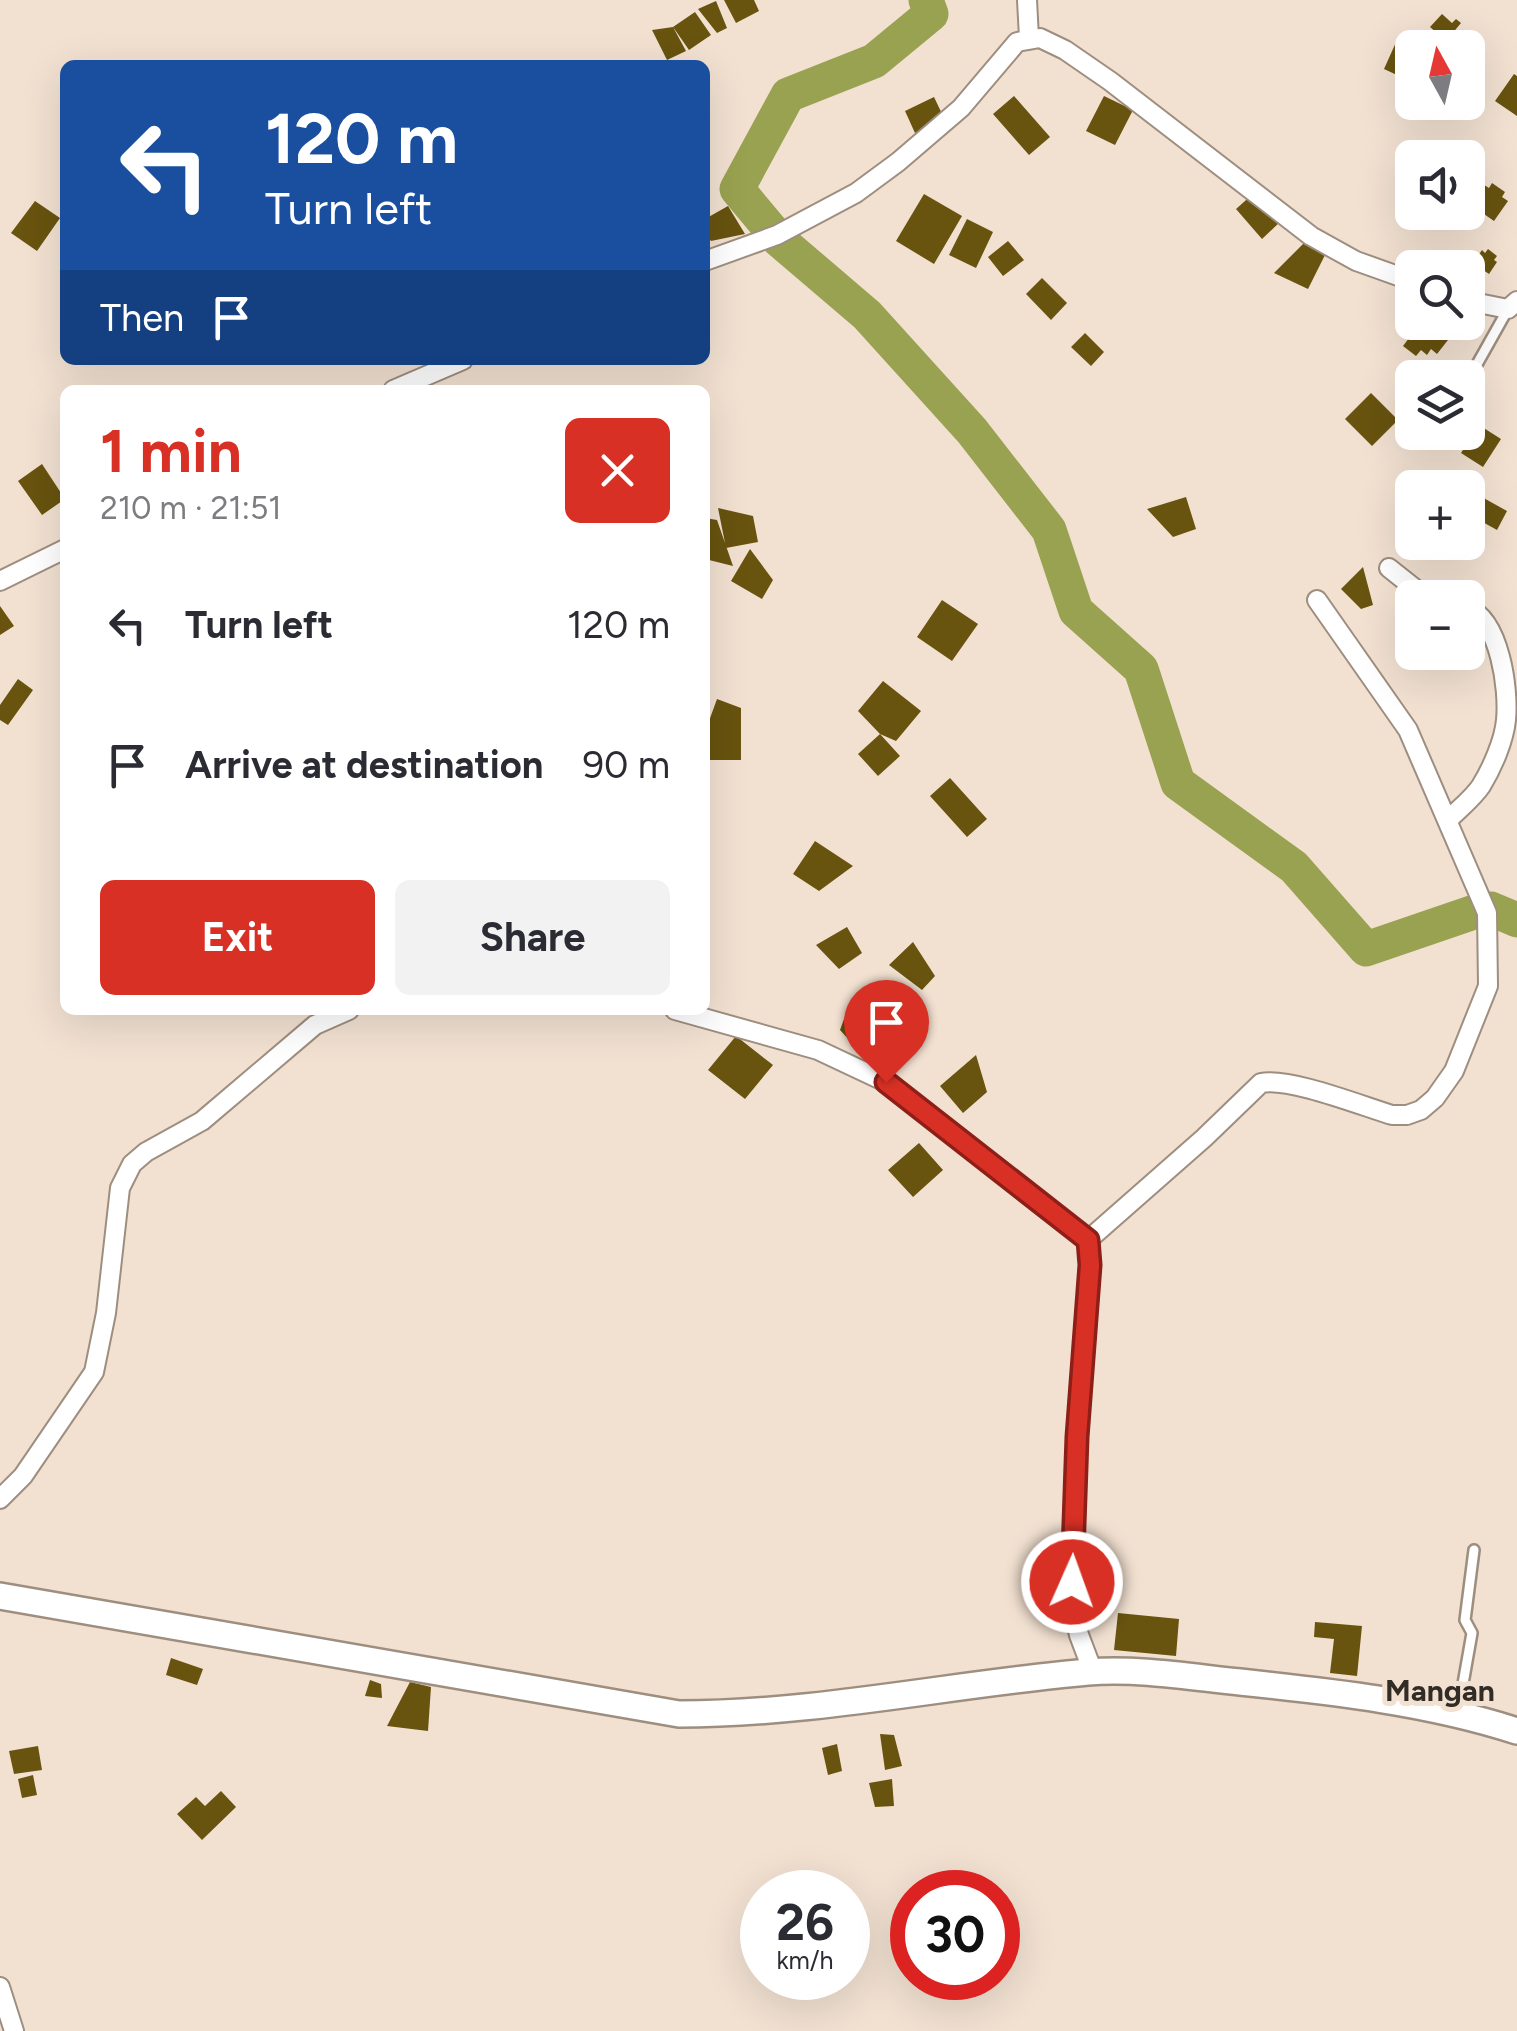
<!DOCTYPE html>
<html lang="en">
<head>
<meta charset="utf-8">
<style>
	:root { --surface:#fff; --page:#f2f2f3; --text:#2b2b33; --muted:#7c7c81; --accent:#d93025 }
	body { margin:0; font-family:Figtree,sans-serif; background:var(--page); color:var(--text); height:100vh; display:flex; flex-direction:column; font-size:38px; white-space:nowrap }
	* { box-sizing:border-box; margin:0 }
	p { font-size:32px; color:var(--muted) }
	.icon { flex:none; width:55px; height:55px; fill:none; stroke:currentColor; stroke-width:2; stroke-linecap:round; stroke-linejoin:round }
	.map { position:relative; flex:1; overflow:hidden }
	.sheet { position:absolute; left:60px; top:385px; width:650px; height:630px; display:flex; flex-direction:column; background:var(--surface); border-radius:15px; box-shadow:0 10px 40px #0002 }
	.sheet>* { flex:none }
	.guide { position:absolute; left:60px; top:60px; width:650px; height:305px; border-radius:15px; box-shadow:0 10px 40px #0002; background:#1a4fa0; color:#fff; overflow:hidden }
	.needle { width:65px; rotate:352deg }
	.tools { position:absolute; left:1395px; top:30px; display:grid; gap:20px }
	.tools a { display:grid; place-items:center; width:90px; height:90px; border-radius:15px; background:var(--surface); box-shadow:0 10px 40px #0002; font-size:50px }
	.speed { position:absolute; left:740px; top:1870px; display:flex; gap:20px; font-size:50px; font-weight:700; text-align:center }
	.speed>* { display:grid; place-content:center; width:130px; height:130px; border-radius:50%; background:var(--surface); box-shadow:0 10px 40px #0002; line-height:1 }
	.speed small { font-size:25px; font-weight:400 }
	.speed .limit { border:15px solid #d22; background:#fff; color:#111 }
	.pin { position:absolute; display:grid; place-items:center; width:85px; height:85px; color:#fff; margin:-102px -42px; border-radius:50% 50% 50% 0; rotate:-45deg; box-shadow:0 0 10px #0007 }
	.pin .icon { rotate:45deg }
	.me { position:absolute; width:110px; margin:-55px; rotate:2deg; stroke-linejoin:round; filter:drop-shadow(0 0 8px #0008) }
	.turn { display:flex; align-items:center; gap:35px; height:210px; padding:0 40px; font-size:45px }
	.turn .icon { width:130px; height:130px; stroke-width:2.5 }
	.turn b { display:block; font-size:70px; line-height:85px }
	.then { display:flex; align-items:center; height:95px; padding:0 40px; background:#0003; gap:20px; font-size:38px }
	.round { display:grid; place-items:center; flex:none; width:105px; height:105px; border-radius:15px; background:var(--page) }
	.summary { display:flex; align-items:center; justify-content:space-between; height:170px; padding:0 40px }
	h1 { font-size:60px; font-weight:700; line-height:75px; color:var(--accent) }
	.action { display:flex; gap:20px; margin-top:auto; padding:20px 40px }
	.action a { flex:1; height:115px; border-radius:15px; background:var(--accent); color:#fff; font-size:40px; font-weight:700; line-height:115px; text-align:center }
	.action a+a { background:var(--page); color:var(--text) }
	ul { padding:0; list-style:none }
	li { display:flex; align-items:center; gap:30px; height:140px; padding:0 40px }
	li div { flex:1 }
	li b { display:block; font-size:38px }
	li em { font-style:normal }
	.map>svg:first-child { display:block }
	.lines { fill:none; stroke-linecap:round; stroke-linejoin:round }
	.river { stroke:#99a250; stroke-width:35 }
	.building { fill:#68530f }
	.lane-casing { stroke:#9d8e7f; stroke-width:14 }
	.street-casing { stroke:#9d8e7f; stroke-width:22 }
	.secondary-casing { stroke:#9d8e7f; stroke-width:30 }
	.lane { stroke:#fff; stroke-width:9 }
	.street { stroke:#fff; stroke-width:18 }
	.secondary { stroke:#fff; stroke-width:25 }
	.route-casing { stroke:#8d1f18; stroke-width:25 }
	.route { stroke:#d93025; stroke-width:18 }
	.labels { text-anchor:middle; dominant-baseline:central; stroke-width:10; stroke-linejoin:round; paint-order:stroke }
	.quarter-label { font-size:30px; font-weight:bold; fill:#322c26; stroke:#f2e1d1 }
</style>
</head>
<body>
<div class="map">
<svg width="1517" height="2031" viewBox="0 0 1517 2031">
	<rect width="100%" height="100%" fill="#f2e1d1"/>
	<g class="lines">
		<!-- river -->
		<path class="river" d="M 772,231 L 737,189 L 788,95 L 874,61 L 931,14 L 926,0
			M 778,239 L 867,315 L 972,431 L 1049,530 L 1076,611 L 1141,669 L 1178,783 L 1294,867 L 1366,949 L 1480,910
			M 1491,909 L 1517,920"/>
	</g>
	<!-- building -->
	<path class="building" d="M 724,0 L 754,0 L 759,11 L 736,23 Z
		M 716,1 L 727,28 L 717,33 L 698,9 Z
		M 695,12 L 711,35 L 689,50 L 673,27 Z
		M 1442,14 L 1452,23 L 1456,19 L 1461,23 L 1446,41 L 1430,27 Z
		M 673,27 L 686,51 L 667,60 L 652,30 Z
		M 1397,40 L 1412,47 L 1412,82 L 1384,69 Z
		M 1514,74 L 1517,76 L 1517,116 L 1495,101 Z
		M 1014,96 L 1050,137 L 1029,155 L 993,114 Z
		M 1104,96 L 1133,110 L 1115,145 L 1086,131 Z
		M 934,97 L 944,118 L 915,133 L 905,111 Z
		M 1478,181 L 1489,188 L 1492,183 L 1505,192 L 1502,197 L 1508,201 L 1494,221 L 1468,203 L 1468,196 Z
		M 1255,192 L 1281,221 L 1262,239 L 1236,209 Z
		M 924,194 L 962,216 L 934,264 L 896,241 Z
		M 35,201 L 60,218 L 37,251 L 11,233 Z
		M 728,206 L 745,234 L 711,241 L 705,232 L 705,219 Z
		M 967,219 L 993,232 L 976,268 L 949,255 Z
		M 1311,236 L 1327,251 L 1308,289 L 1274,273 Z
		M 1008,241 L 1024,260 L 1003,276 L 988,257 Z
		M 1488,249 L 1497,256 L 1494,260 L 1497,262 L 1489,274 L 1473,263 L 1482,250 L 1485,253 Z
		M 1042,278 L 1067,303 L 1051,320 L 1026,294 Z
		M 1421,322 L 1448,340 L 1437,354 L 1431,349 L 1427,355 L 1421,350 L 1416,356 L 1403,346 Z
		M 1085,333 L 1104,352 L 1091,366 L 1071,347 Z
		M 1371,393 L 1398,420 L 1372,446 L 1345,419 Z
		M 1479,425 L 1501,439 L 1483,467 L 1461,453 Z
		M 42,464 L 65,499 L 42,515 L 18,481 Z
		M 1480,496 L 1507,511 L 1497,530 L 1470,515 Z
		M 1186,497 L 1196,529 L 1173,537 L 1147,509 Z
		M 718,508 L 753,516 L 758,542 L 726,548 Z
		M 705,518 L 717,520 L 733,566 L 705,559 Z
		M 750,549 L 773,580 L 762,599 L 731,581 Z
		M 1363,567 L 1373,605 L 1361,609 L 1341,589 Z
		M 942,600 L 978,624 L 952,661 L 917,637 Z
		M 0,606 L 14,626 L 0,635 Z
		M 18,679 L 33,690 L 8,725 L 0,720 L 0,705 Z
		M 883,681 L 921,711 L 896,741 L 880,734 L 900,756 L 878,776 L 858,754 L 880,734 L 858,711 Z
		M 717,699 L 741,708 L 741,760 L 705,760 L 705,732 Z
		M 950,778 L 987,819 L 967,837 L 930,796 Z
		M 815,841 L 853,866 L 819,891 L 793,874 Z
		M 847,927 L 862,953 L 839,969 L 816,945 Z
		M 913,942 L 935,976 L 922,990 L 889,965 Z
		M 850,1003 L 899,1022 L 863,1055 L 840,1030 Z
		M 736,1036 L 773,1065 L 745,1099 L 708,1070 Z
		M 976,1055 L 987,1092 L 963,1113 L 940,1086 Z
		M 919,1143 L 943,1170 L 913,1197 L 888,1170 Z
		M 1118,1613 L 1179,1619 L 1176,1656 L 1114,1650 Z
		M 1315,1622 L 1362,1626 L 1357,1676 L 1330,1673 L 1334,1639 L 1314,1637 Z
		M 171,1658 L 203,1669 L 197,1685 L 166,1675 Z
		M 370,1680 L 381,1684 L 382,1698 L 365,1696 Z
		M 410,1682 L 431,1687 L 428,1731 L 387,1726 Z
		M 880,1734 L 894,1735 L 902,1766 L 885,1770 Z
		M 837,1744 L 842,1771 L 828,1775 L 822,1748 Z
		M 38,1746 L 42,1770 L 14,1774 L 9,1751 Z
		M 33,1775 L 37,1795 L 22,1798 L 18,1779 Z
		M 892,1779 L 894,1806 L 875,1807 L 869,1783 Z
		M 221,1791 L 236,1807 L 202,1840 L 177,1814 L 196,1797 L 205,1806 Z"/>
	<g class="lines">
		<defs>
			<path id="lane" d="M 1471,375 L 1508,309
				M 1458,1712 L 1472,1633 L 1465,1620 L 1474,1550"/>
			<path id="street" d="M 1027,0 L 1029,38
				M 705,261 L 777,235 L 856,193 L 898,162 L 961,108 L 1017,42 L 1040,38 L 1065,50 L 1110,81 L 1311,236 L 1356,261 L 1412,281
				M 1468,301 L 1508,309 L 1517,301
				M 393,390 L 463,360
				M 1389,568 L 1423,595 L 1435,598
				M 0,581 L 65,549
				M 1448,820 C 1459,809 1473,798 1481,786 C 1492,768 1504,741 1506,720 C 1509,689 1500,621 1468,608
				M 675,1010 L 818,1050 L 886,1082 L 1088,1240 L 1090,1265 L 1077,1437 L 1071,1602 L 1079,1635 L 1093,1672
				M 1088,1240 L 1204,1138 L 1261,1083 C 1289,1077 1362,1106 1392,1115 L 1407,1115 L 1421,1110 L 1435,1098 L 1454,1071 L 1488,986 L 1487,913 L 1408,730 L 1317,600
				M 0,1499 L 23,1476 L 94,1372 L 106,1313 L 120,1188 L 132,1164 L 146,1152 L 202,1121 L 315,1025 L 349,1010
				M 0,1987 L 14,2031"/>
			<path id="secondary" d="M 0,1596 L 679,1714 C 816,1714 952,1684 1088,1672 C 1138,1668 1191,1677 1240,1682 C 1334,1692 1427,1702 1517,1731"/>
		</defs>
		<!-- lane casing -->
		<use href="#lane" class="lane-casing"/>
		<!-- street casing -->
		<use href="#street" class="street-casing"/>
		<!-- secondary casing -->
		<use href="#secondary" class="secondary-casing"/>
		<!-- lane -->
		<use href="#lane" class="lane"/>
		<!-- street -->
		<use href="#street" class="street"/>
		<!-- secondary -->
		<use href="#secondary" class="secondary"/>
	</g>
	<g class="lines">
		<defs>
			<path id="route" d="M 886,1082 L 1088,1240 L 1090,1265 L 1077,1437 L 1072,1582"/>
		</defs>
		<!-- route casing -->
		<use href="#route" class="route-casing"/>
		<!-- route -->
		<use href="#route" class="route"/>
	</g>
	<g class="labels">
		<!-- quarter labels -->
		<g class="quarter-label">
			<text x="1440" y="1690">Mangan</text>
		</g>
	</g>
</svg>
<div class="tools">
<a><svg class="needle" viewBox="-14 -14 28 28"><path d="M0-13l5 13h-10z" fill="#e53935"/><path d="M0 13l5-13h-10z" fill="#7c7c81"/></svg></a>
<a><svg class="icon" aria-label="sound" viewBox="0 0 24 24"><path d="M4 9h4l5-4v14l-5-4H4zM17 9q2 3 0 6"/></svg></a>
<a><svg class="icon" aria-label="search" viewBox="0 0 24 24"><circle cx="10" cy="10" r="6"/><path d="M15 15l6 6"/></svg></a>
<a><svg class="icon" aria-label="layers" viewBox="0 0 24 24"><path d="M12 4l9 5-9 5-9-5zM3 14l9 5 9-5"/></svg></a>
<a>+</a>
<a>−</a>
</div>
<div class="speed"><div>26<small>km/h</small></div><div class="limit">30</div></div>
<div class="pin" style="left:886px;top:1082px;background:#d93025"><svg class="icon" aria-label="arrive" viewBox="0 0 24 24"><path d="M6 21V4h12l-3 4 3 4H6"/></svg></div>
<svg class="me" style="left:1072px;top:1582px" viewBox="-20 -20 40 40"><circle r="17" fill="#d93025" stroke="#fff" stroke-width="3"/><path d="M0-11L8 9 0 5-8 9z" fill="#fff"/></svg>
<div class="guide">
<div class="turn"><svg class="icon" aria-label="left" viewBox="0 0 24 24"><path d="M17 20v-9H6M10 6l-5 5 5 5"/></svg><div><b>120 m</b>Turn left</div></div>
<div class="then">Then<svg class="icon" aria-label="arrive" viewBox="0 0 24 24"><path d="M6 21V4h12l-3 4 3 4H6"/></svg></div>
</div>
<section class="sheet">
<div class="summary"><div><h1>1 min</h1><p>210 m · 21:51</p></div><a class="round" style="background:#d93025;color:#fff"><svg class="icon" aria-label="close" viewBox="0 0 24 24"><path d="M6 6l12 12M18 6L6 18"/></svg></a></div>
<ul>
<li><svg class="icon" aria-label="left" viewBox="0 0 24 24"><path d="M17 20v-9H6M10 6l-5 5 5 5"/></svg><div><b>Turn left</b></div><em>120 m</em></li>
<li><svg class="icon" aria-label="arrive" viewBox="0 0 24 24"><path d="M6 21V4h12l-3 4 3 4H6"/></svg><div><b>Arrive at destination</b></div><em>90 m</em></li>
</ul>
<div class="action"><a>Exit</a><a>Share</a></div>
</section>
</div>
</body>
</html>
